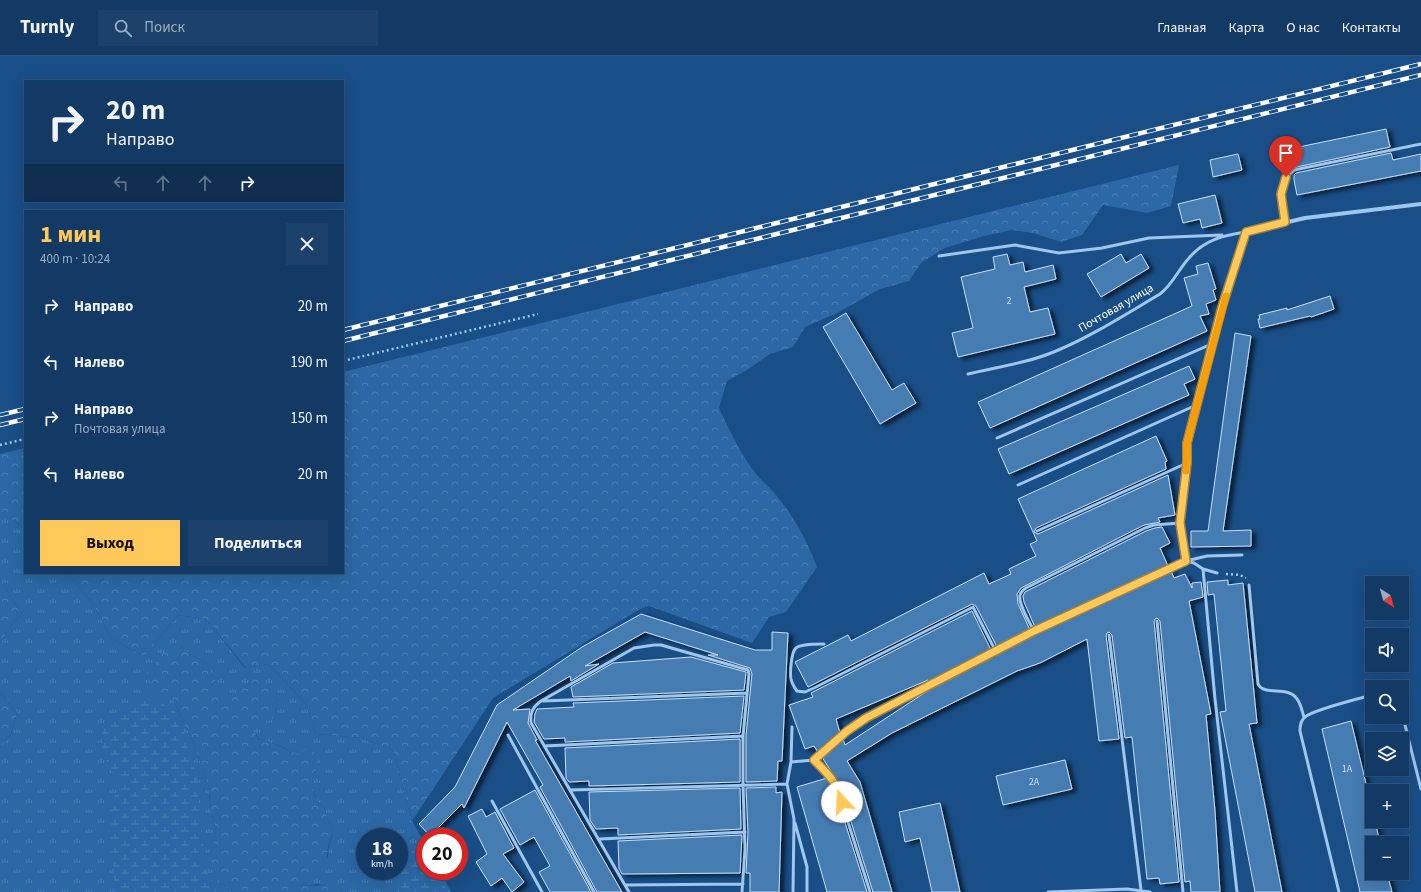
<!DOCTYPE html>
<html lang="ru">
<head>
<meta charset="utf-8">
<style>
	:root { --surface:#133a65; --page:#1c416b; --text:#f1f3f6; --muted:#9dadbf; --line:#325479; --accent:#ffc85b }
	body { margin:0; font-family:"Source Sans 3",sans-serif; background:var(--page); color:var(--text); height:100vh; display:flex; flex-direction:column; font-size:15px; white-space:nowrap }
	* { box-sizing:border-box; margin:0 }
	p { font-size:13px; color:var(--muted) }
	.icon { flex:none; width:22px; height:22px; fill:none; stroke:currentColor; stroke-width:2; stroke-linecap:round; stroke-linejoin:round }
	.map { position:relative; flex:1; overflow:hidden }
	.panel { position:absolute; left:24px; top:154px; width:320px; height:364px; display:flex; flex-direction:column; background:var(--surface); border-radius:0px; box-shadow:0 4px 16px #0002,0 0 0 1px var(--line) }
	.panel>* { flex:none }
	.guide { position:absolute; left:24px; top:24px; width:320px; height:122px; border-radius:0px; box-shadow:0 4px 16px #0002,0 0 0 1px var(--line); background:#133a65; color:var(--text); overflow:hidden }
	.needle { width:26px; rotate:143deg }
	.controls { position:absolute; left:1365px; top:520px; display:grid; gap:8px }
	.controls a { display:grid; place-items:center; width:44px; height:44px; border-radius:0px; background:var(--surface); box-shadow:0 4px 16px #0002,0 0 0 1px var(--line); font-size:20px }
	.speed { position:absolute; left:356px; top:772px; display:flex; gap:8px; font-size:20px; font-weight:700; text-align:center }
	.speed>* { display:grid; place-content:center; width:52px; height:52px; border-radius:50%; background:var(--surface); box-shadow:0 4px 16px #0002,0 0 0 1px var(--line); line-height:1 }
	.speed small { font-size:10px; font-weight:400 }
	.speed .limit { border:6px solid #d22; background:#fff; color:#111 }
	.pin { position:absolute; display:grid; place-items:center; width:34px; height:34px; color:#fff; margin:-41px -17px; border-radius:50% 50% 50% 0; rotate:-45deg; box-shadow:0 0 4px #0007 }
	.pin .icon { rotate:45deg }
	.me { position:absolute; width:44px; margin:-22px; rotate:340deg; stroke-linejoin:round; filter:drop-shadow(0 0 3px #0008) }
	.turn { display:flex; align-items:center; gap:14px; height:84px; padding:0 16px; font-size:18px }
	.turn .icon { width:52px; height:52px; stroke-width:2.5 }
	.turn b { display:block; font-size:28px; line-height:34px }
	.lanes { display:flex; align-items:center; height:38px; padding:0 16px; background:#0003; justify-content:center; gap:20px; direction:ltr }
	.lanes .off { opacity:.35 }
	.round { display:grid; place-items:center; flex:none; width:42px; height:42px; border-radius:0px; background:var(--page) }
	.summary { display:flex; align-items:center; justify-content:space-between; height:68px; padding:0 16px }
	h1 { font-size:24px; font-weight:700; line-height:30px; color:var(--accent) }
	.primary-button { display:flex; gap:8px; margin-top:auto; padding:8px 16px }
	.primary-button a { flex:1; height:46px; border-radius:0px; background:var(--accent); color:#111; font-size:16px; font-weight:700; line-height:46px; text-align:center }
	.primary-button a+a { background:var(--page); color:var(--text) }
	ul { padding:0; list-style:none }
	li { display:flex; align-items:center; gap:12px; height:56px; padding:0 16px }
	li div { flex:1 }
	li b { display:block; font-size:15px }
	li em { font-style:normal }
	header { display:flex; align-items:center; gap:24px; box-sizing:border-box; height:56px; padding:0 20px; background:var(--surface); border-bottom:1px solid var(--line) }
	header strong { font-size:19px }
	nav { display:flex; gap:22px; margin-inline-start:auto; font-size:14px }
	.search { width:280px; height:36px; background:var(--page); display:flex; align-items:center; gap:10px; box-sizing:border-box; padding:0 14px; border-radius:0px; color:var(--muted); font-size:15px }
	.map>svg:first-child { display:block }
	.grass { fill:url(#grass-tufts); fill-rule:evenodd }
	.forest { fill:url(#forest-crowns) }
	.wetland { fill:url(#wetland-marsh) }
	.building { fill:#457bb2; stroke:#c5dff9; filter:url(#shadow) }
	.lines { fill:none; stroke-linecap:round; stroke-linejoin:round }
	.path { stroke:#9fc6ed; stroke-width:2.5; stroke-dasharray:2 3; stroke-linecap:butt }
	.lane { stroke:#9fc6ed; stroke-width:3 }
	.street { stroke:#9fc6ed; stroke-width:4 }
	.rail-casing { stroke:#fff; stroke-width:4.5 }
	.rail { stroke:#194e87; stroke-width:3; stroke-dasharray:9; stroke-linecap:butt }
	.route-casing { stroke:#a6823b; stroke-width:10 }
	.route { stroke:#ffc85b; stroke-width:7 }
	.slow { stroke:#f59e0b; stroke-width:7 }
	.labels { text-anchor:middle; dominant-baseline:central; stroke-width:3.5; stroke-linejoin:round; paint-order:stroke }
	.number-label { font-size:10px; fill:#d0deec }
	.street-label { font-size:12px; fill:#fff; stroke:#194e87 }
</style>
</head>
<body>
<header>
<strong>Turnly</strong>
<div class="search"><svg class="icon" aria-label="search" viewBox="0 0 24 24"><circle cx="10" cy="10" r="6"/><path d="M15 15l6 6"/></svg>Поиск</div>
<nav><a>Главная</a><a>Карта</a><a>О нас</a><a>Контакты</a></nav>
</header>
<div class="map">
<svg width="1421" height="836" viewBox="0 0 1421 836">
	<defs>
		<pattern id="grass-tufts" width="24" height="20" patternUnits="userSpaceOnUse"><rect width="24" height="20" fill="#2b68a5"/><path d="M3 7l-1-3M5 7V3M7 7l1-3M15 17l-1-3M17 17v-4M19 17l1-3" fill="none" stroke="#4b7fb2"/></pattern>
		<pattern id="forest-crowns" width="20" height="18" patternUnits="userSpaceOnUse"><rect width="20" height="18" fill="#2b68a5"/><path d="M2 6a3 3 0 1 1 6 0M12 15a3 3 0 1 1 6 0" fill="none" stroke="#4b7fb2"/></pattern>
		<pattern id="wetland-marsh" width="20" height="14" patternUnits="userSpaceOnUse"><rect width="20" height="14" fill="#2b68a5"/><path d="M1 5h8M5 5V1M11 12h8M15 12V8" fill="none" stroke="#4b7fb2"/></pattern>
		<filter id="shadow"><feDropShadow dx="4.5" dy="2.5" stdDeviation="2" flood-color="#0009"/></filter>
	</defs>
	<rect width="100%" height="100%" fill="#194e87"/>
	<!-- grass -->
	<path class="grass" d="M 0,455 L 25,473 L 25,517 L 67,517 L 94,549 L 111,582 L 144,601 L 178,559 L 206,563 L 245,612 L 268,608 L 284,624 L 307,650 L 316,678 L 361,682 L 393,694 L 412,765 L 425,788 L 425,815 L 440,815 L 451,836 L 342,836 L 341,833 L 318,828 L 298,831 L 315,821 L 328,800 L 329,788 L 332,781 L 333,772 L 327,763 L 325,753 L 317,745 L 312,732 L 312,723 L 317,713 C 298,698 282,689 259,683 L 252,673 L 256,621 L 248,630 L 225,644 L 205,606 L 193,600 L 180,590 L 173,643 L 181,661 L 192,683 L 208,728 L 211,754 L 216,775 L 210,798 L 220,826 L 232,836 L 0,836 L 0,692 L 11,678 L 17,657 L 0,636 L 0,588 L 9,572 L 22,558 L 12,543 L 0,522 ZM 365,781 L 399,781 L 399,815 L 365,815 Z"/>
	<!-- forest -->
	<path class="forest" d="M 1179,109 L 1171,150 L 1147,157 L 1103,149 L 1082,179 L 1061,186 L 1033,177 L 1012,174 L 984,180 L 945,192 L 921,207 L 909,225 L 880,233 L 837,257 L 805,271 L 793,291 L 770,298 L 747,314 L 727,325 L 719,352 C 729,373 739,395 753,414 C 759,423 769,430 776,439 C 795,462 806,483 817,511 L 786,556 L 769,561 L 752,587 L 649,550 L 640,553 L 493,642 L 412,765 L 393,694 L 361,682 L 316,678 L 307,650 L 284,624 L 268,608 L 246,612 L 206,563 L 178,559 L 144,601 L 111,582 L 94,549 L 67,517 L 343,517 L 343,316 Z
		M 25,392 L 25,473 L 0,455 L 0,398 Z
		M 0,522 L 12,543 L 22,558 L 9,572 L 0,588 Z
		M 180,590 L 193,600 L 205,606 L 225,643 L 248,630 L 256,620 L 267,629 L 272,643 L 273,662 L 253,673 L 258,683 L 270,686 L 297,698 L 310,691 L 317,700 L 317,713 L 312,723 L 312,732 L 317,745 L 325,753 L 327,763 L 333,772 C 333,778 331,782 329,787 C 326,797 329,809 320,817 C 314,823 306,826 299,830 L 328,829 L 341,833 L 342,836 L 232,836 L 220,826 L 215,818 L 210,798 L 216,775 L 211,754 L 208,728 L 192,683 L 181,661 L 173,643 C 154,638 153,636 147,617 L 162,598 Z
		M 0,636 L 17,657 L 11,678 L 0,692 Z"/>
	<!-- wetland -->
	<path class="wetland" d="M 144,643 L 156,645 L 169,651 L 181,661 L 189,699 L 196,716 L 200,766 L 204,785 L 200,805 L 215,829 L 217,836 L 114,836 L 114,814 L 108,784 L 111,749 L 121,725 L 108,711 L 103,691 L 103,671 Z
		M 411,792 L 425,806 L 425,815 L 434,815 L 439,820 L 448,836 L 400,836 L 398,816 L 401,798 Z"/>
	<!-- building -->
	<path class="building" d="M 1386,73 L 1390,91 L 1292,112 L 1289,93 Z
		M 1391,97 L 1393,104 L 1421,98 L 1421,115 L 1297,139 L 1294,124 L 1294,119 L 1296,117 Z
		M 1238,98 L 1242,114 L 1213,121 L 1210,104 Z
		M 1215,139 L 1222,167 L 1202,172 L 1200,163 L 1183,167 L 1178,148 Z
		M 1007,198 L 1010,209 L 1023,206 L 1025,216 L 1053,209 L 1056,223 L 1024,231 L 1030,256 L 1048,252 L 1055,278 L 958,301 L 952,277 L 973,272 L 961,221 L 995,213 L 993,201 Z
		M 1121,198 L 1126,207 L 1141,198 L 1149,212 L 1101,241 L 1087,218 Z
		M 1208,207 L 1216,233 L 1213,234 L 1216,244 L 1206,248 L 1209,258 L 1200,260 L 1207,275 L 990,372 L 978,346 L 1192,250 L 1184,222 L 1198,218 L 1196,210 Z
		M 1330,240 L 1334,253 L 1311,261 L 1310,260 L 1260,272 L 1258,263 L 1260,263 L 1259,259 L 1287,252 L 1287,254 Z
		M 846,257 L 892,334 L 904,327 L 916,347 L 880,368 L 823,271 Z
		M 1235,277 L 1251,280 L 1223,475 L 1251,474 L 1251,490 L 1191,491 L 1191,475 L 1208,475 Z
		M 1189,310 L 1195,323 L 1184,328 L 1189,339 L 1009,418 L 998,393 Z
		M 1156,380 L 1167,405 L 1165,406 L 1166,413 L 1036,472 L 1034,476 L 1038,478 L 1168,419 L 1175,459 L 1158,462 L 1160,466 L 1144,469 L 1021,532 L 1017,538 L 1018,548 L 1030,574 L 997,591 L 976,550 L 972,548 L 808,631 L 795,606 L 848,579 L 851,585 L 984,517 L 989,528 L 1011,518 L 1009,513 L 1036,500 L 1030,488 L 1037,485 L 1018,443 Z
		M 1162,471 L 1170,487 L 1160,492 L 1168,510 L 1035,571 L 1024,546 L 1023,540 L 1025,536 L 1146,475 L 1155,472 Z
		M 1171,515 L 1174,522 L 1185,518 L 1192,532 L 1192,527 L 1201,526 L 1203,541 L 1189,545 L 1211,658 L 1206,659 L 1215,755 L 1220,836 L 1191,836 L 1190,825 L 1185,826 L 1160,565 L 1157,562 L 1155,563 L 1154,565 L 1179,826 L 1160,828 L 1159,822 L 1147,823 L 1132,681 L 1125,682 L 1112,579 L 1109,576 L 1107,577 L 1106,579 L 1119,683 L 1099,685 L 1087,583 L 1040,607 L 1017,615 L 892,677 L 847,705 L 860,726 L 892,836 L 873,836 L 840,730 L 822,701 L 843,683 L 845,689 L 932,632 L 932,631 L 995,599 L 998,598 L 999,597 L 1035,578 Z
		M 1228,524 L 1228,529 L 1243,527 L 1257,667 L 1249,668 L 1282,836 L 1255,836 L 1220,656 L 1226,655 L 1214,538 L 1208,539 L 1207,526 Z
		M 972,555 L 991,594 L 929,626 L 928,624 L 836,663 L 840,677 L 818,696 L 814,690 L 805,693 L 789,649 L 813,641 L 811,637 Z
		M 641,558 L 755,594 L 772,594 L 772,576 L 788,577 L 782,705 L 778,705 L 777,725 L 746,726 L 746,680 L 752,618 L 750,612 L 708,599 L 718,599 L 645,576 L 585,610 L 599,608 L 571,625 L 570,620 L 513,654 L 530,653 L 528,667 L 537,684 L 535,684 L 622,836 L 597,836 L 540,731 L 543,729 L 507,666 L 464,752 L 462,748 L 430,780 L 419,768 L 455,731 L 497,649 L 582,591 Z
		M 691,601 L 746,616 L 744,634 L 573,641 L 571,631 L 613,607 Z
		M 744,640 L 740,677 L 565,686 L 565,682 L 544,683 L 534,666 L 535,658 L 537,653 L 574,651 L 573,647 Z
		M 1351,665 L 1372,753 L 1372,765 L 1375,765 L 1380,787 L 1372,787 L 1372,817 L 1387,817 L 1392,836 L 1360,836 L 1322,673 Z
		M 740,683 L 740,726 L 589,730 L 589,725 L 569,726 L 566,722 L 565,692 Z
		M 1065,704 L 1072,733 L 1003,749 L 996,720 Z
		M 827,722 L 834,732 L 867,836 L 827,836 L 797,731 Z
		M 776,731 L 776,737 L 782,736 L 779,836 L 750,836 L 750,817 L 746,817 L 748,776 L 746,732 Z
		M 740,732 L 741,773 L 618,779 L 618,772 L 596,773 L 590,764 L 589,736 Z
		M 535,734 L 591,836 L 550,836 L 539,816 L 550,810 L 534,781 L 520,789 L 500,753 Z
		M 940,747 L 960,836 L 932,836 L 920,782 L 905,786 L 899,756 Z
		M 482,753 L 486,761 L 495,756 L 514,792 L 503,798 L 524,826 L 512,836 L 502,822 L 491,830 L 476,806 L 487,798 L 468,760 Z
		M 742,779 L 740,817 L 622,818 L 619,812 L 618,785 Z"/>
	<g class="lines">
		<!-- path -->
		<path class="path" d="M 343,305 L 538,258
			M 0,389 L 25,383
			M 1226,518 L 1240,519 L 1246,522"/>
		<!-- lane -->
		<path class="lane" d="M 1285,166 C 1282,145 1276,130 1294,114 L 1421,88
			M 939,200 L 1015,189 L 1059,197 L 1102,192 L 1149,182 L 1222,179
			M 968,318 C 997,311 1028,307 1056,295 C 1092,280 1126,258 1160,238 C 1173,228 1178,214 1189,202 C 1204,184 1224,179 1246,176 L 1222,251 L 1187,387 L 1187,407 L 1180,467 L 1186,505 L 1207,500 L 1242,499
			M 997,382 L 1207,290 L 1212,292
			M 1018,429 L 1192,351 L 1196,352
			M 1037,475 L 1187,407
			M 1203,513 L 1215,643 L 1237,836
			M 1249,529 L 1258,628 C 1265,641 1288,629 1297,643 C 1301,648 1302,655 1304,661
			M 1157,565 L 1183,836
			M 1034,575 C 1030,567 1018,548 1020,539 C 1021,535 1023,534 1026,532 L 1145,472 L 1154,469 L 1180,467
			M 1109,579 L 1141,834
			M 824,588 C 818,588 800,588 796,592 C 791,596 790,617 791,623 C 792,628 794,631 797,635 L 805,636 L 814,632 L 973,551 L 996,596
			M 543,645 L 747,637
			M 1402,657 L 1421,733
			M 792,671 L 791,706 L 787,728 L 794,763 L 793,836
			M 508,679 L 594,836
			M 545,690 L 743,680
			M 814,704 L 847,675 L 866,662 L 1034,575 L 1186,505 L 1194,507 L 1203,513 L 1217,517
			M 791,706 L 814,704 L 833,724 L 837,731 L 870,836
			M 571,734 L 787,728
			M 492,745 L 542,836
			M 795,767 L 807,811 L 807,836
			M 600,783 L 745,776
			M 625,829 L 743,828
			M 629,836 L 531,667 C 530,656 533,651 541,645 L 634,592 L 654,589 L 661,589 L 748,614 L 749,618 L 743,680 L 743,728 L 745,793 L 742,836
			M 1048,836 L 1127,833 L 1150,836
			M 1339,836 L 1300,675 C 1300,670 1301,664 1305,661 C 1315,653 1358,643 1372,639"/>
		<!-- street -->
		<path class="street" d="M 1246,176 L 1305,162 L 1421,148"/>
		<defs>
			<path id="rail" d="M 343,274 L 1421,8
				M 343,285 L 1421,19
				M 0,359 L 25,353
				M 0,369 L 25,363"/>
		</defs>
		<!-- rail casing -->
		<use href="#rail" class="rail-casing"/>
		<!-- rail -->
		<use href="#rail" class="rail"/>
	</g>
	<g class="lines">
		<defs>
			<path id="route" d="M 842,746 C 835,724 830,720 814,704 L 847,675 L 866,662 L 1034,575 L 1186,505 L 1180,467 L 1187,407 L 1187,387 L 1222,251 L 1246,176 L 1285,166 L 1281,138 L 1286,121"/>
		</defs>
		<!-- route casing -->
		<use href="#route" class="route-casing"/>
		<!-- route -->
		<use href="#route" class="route"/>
		<!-- slow -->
		<path class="slow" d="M 1186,415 L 1187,387 L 1226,240"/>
	</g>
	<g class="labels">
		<!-- number labels -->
		<g class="number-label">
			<text x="1009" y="245">2</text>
			<text x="1347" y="713">1А</text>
			<text x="1034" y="726">2А</text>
		</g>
		<!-- street labels -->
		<g class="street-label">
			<text transform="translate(1116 252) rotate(-30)">Почтовая улица</text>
		</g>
	</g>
</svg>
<div class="controls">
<a><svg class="needle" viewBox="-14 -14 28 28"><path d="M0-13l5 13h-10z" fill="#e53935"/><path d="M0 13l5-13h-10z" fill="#9dadbf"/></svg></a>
<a><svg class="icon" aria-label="sound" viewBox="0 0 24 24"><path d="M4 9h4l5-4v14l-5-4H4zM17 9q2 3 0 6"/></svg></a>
<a><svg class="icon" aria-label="search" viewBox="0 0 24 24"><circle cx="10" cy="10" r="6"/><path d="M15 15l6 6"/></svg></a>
<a><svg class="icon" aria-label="layers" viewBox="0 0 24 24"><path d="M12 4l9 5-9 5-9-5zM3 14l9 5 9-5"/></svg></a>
<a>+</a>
<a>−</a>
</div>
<div class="speed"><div>18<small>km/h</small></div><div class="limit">20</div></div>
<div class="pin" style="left:1286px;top:121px;background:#d93025"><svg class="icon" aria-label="arrive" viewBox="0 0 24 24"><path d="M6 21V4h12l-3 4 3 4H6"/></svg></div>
<svg class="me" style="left:842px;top:746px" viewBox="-20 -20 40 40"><circle r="19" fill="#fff"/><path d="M0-13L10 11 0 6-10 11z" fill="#ffc85b"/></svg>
<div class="guide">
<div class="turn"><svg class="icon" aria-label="right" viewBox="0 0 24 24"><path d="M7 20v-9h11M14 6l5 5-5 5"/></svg><div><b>20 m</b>Направо</div></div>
<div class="lanes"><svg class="icon off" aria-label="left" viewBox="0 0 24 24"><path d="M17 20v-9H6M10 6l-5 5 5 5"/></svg><svg class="icon off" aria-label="ahead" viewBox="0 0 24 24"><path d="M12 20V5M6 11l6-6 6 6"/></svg><svg class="icon off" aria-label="ahead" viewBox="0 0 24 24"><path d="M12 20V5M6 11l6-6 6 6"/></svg><svg class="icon" aria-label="right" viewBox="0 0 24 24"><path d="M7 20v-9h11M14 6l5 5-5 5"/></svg></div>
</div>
<section class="panel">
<div class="summary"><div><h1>1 мин</h1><p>400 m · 10:24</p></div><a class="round"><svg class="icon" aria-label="close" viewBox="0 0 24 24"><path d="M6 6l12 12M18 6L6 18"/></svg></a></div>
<ul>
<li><svg class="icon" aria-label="right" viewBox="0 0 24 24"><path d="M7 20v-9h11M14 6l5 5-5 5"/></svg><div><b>Направо</b></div><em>20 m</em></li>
<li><svg class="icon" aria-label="left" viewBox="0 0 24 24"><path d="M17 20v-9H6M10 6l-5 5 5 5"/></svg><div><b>Налево</b></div><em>190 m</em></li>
<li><svg class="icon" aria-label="right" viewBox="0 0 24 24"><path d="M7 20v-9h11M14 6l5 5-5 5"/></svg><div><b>Направо</b><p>Почтовая улица</p></div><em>150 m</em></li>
<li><svg class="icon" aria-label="left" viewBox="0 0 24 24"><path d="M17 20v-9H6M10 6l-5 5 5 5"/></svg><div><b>Налево</b></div><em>20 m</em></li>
</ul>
<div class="primary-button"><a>Выход</a><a>Поделиться</a></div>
</section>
</div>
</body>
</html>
